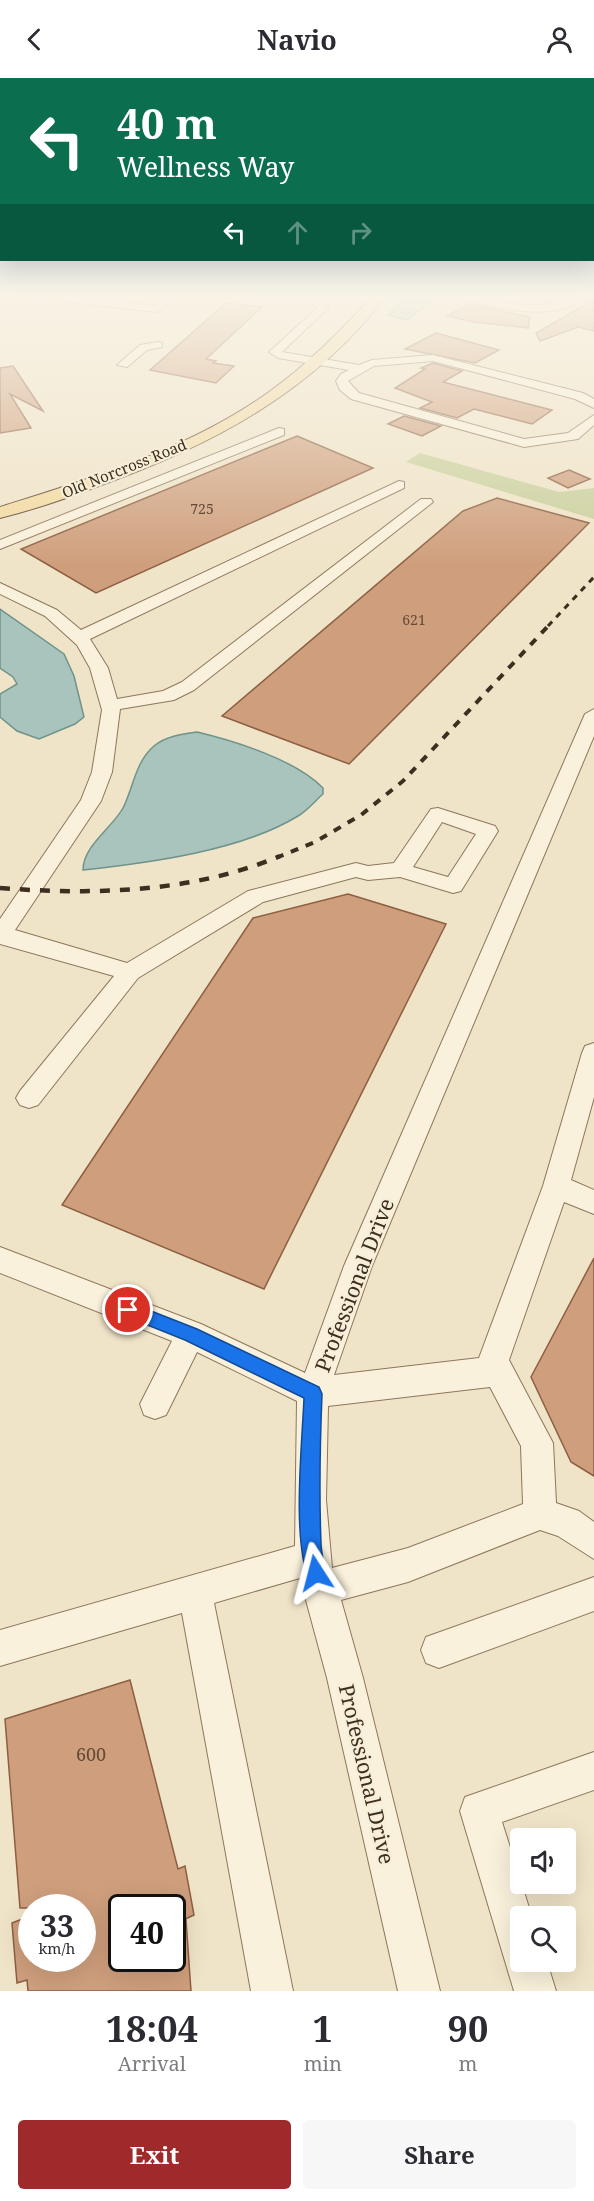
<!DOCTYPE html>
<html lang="en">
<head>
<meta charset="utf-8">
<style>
	:root { --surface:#fff; --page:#f7f7f7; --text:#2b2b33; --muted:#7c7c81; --accent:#9e2a2b }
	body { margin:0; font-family:"Noto Serif",serif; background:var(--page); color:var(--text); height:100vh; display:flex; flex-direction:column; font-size:22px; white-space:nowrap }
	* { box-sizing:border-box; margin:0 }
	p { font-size:20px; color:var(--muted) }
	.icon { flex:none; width:33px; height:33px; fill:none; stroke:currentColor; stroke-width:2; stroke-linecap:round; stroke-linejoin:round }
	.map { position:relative; height:1913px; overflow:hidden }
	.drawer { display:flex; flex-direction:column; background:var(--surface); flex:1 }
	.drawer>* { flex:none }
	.banner { position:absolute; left:0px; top:0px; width:594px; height:183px; box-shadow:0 6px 24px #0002; background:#0b6e4f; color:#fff; overflow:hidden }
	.fabs { position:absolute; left:510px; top:1750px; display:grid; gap:12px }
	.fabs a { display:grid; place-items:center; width:66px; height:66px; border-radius:6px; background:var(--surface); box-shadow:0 6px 24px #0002; font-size:30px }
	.speed { position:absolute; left:18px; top:1816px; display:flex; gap:12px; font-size:30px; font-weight:700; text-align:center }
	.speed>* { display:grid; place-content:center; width:78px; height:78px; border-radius:50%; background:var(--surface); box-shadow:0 6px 24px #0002; line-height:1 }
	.speed small { font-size:15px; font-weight:400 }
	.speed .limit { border:3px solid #111; border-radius:9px; background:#fff; color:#111 }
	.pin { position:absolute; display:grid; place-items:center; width:51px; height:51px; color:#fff; margin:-26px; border:3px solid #fff; border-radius:50%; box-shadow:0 2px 6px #0007 }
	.me { position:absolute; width:66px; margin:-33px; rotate:351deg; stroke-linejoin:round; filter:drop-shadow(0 0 4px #0008) }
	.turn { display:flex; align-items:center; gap:21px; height:126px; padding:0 18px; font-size:27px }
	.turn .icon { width:78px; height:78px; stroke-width:2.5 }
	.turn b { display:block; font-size:42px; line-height:51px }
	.lanes { display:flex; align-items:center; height:57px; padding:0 18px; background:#0003; justify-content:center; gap:30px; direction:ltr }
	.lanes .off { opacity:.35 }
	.eta { display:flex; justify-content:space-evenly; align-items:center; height:102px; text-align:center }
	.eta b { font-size:36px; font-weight:700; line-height:42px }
	.cta { display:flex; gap:12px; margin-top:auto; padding:12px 18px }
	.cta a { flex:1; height:69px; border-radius:6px; background:var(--accent); color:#fff; font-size:24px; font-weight:700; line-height:69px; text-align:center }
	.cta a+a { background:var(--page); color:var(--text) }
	header { display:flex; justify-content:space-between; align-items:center; height:78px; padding:0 18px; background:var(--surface); font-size:27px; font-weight:700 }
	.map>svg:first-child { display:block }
	.green { fill:#c9cf9b }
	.water { fill:#a9c4bc; stroke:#6f938a; stroke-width:1.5 }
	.building { fill:#cf9f7d; stroke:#8d5f41; stroke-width:1.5; fill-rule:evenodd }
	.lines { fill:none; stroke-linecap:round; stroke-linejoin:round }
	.minor-casing { stroke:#8d765c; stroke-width:2 }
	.major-casing { stroke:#5b4430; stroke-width:2 }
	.path { stroke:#8d765c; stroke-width:1.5; stroke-dasharray:2 1.5; stroke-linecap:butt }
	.minor { fill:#faf1dc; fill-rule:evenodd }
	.major { fill:#f3d9a0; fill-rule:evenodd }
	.rail-far2 { stroke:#3d2e20; stroke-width:3; stroke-dasharray:6 6; stroke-linecap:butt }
	.rail-far1 { stroke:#3d2e20; stroke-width:4; stroke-dasharray:8 8; stroke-linecap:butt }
	.rail { stroke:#3d2e20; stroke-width:4.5; stroke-dasharray:10 10; stroke-linecap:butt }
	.route { fill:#1a73e8; stroke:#114b97; stroke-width:1.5 }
	.labels { text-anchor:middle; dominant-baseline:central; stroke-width:4.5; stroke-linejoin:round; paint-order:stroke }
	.far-number-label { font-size:14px; fill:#624a37 }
	.far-street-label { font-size:15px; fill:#3d2e20; stroke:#f7eed8 }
	.near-number-label { font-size:18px; fill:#624a37 }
	.near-street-label { font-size:21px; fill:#3d2e20; stroke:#f7eed8 }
</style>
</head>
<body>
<header><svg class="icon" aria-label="back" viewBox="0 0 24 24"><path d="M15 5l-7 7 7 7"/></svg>Navio<svg class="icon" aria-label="person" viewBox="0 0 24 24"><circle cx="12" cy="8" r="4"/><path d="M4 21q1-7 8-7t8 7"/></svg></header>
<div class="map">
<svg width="594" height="1913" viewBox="0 0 594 1913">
	<rect width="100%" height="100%" fill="#f0e4c8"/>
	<!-- green -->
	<path class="green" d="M 420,375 L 559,414 L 594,410 L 594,441 L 406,384 Z"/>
	<!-- water -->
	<path class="water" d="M 405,218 L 437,218 L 407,242 L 388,237 Z
		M 0,531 L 64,576 L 74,598 L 84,639 L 75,646 L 39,661 L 17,653 L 0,639 L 0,616 L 17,606 L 13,599 L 0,590 Z
		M 197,654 C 235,663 296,682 323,710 L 323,716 C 315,723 307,733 298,738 C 241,773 148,785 83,792 C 83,768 112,750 123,730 C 133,711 135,684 154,668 C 166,658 183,656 197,654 Z"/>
	<!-- building -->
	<path class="building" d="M 594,222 L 594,253 L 578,249 L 540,263 L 536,255 Z
		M 226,225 L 262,229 L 206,281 L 216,283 L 213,285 L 234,288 L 216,305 L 150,292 Z
		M 469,226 L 530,239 L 528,250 L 474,244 L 447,238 Z
		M 436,255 L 499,272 L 475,285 L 405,271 Z
		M 433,285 L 462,293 L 443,304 L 552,332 L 532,346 L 474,331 L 457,340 L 420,330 L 432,324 L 395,310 L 425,291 L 421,290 Z
		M 13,288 L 43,333 L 10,316 L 31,350 L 0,355 L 0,290 Z
		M 404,338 L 441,348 L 422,358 L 388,346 Z
		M 297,358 L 373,390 L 96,515 L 21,471 Z
		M 569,392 L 590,401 L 568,410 L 548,400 Z
		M 497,420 L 589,445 L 349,686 L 222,638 L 463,433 Z
		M 348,816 L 446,846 L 264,1211 L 62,1127 L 253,840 Z
		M 594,1180 L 594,1398 L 571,1384 L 531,1299 Z
		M 130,1602 L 178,1791 L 185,1788 L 194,1837 L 183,1842 L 186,1842 L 191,1913 L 28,1913 L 27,1902 L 17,1905 L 12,1845 L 32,1837 L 32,1881 L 82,1881 L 82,1830 L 20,1830 L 5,1641 ZM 122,1830 L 172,1830 L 172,1881 L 122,1881 Z"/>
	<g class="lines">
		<defs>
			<path id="minor" d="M 39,218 L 71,218 L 154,228 L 167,218 L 179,218 L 156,234 L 44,221 Z
				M 455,218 C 482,218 508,228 536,227 C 554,227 569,218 587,218 C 560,242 514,233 482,226 C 473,224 462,223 455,218 Z
				M 315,221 L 329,229 L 282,274 L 359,287 L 372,282 L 433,277 L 583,315 L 594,321 L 594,330 L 575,321 L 433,283 L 374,288 L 348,303 L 359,315 L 524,361 L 568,355 L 594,337 L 594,347 L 578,361 L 524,369 L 351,321 L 340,312 L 336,303 L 341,296 L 349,292 L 278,280 L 269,274 L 317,230 L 310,224 Z
				M 158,264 L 162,265 L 162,269 L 147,272 L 127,289 L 117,287 L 140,267 Z
				M 279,350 L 284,351 L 284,357 L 0,471 L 0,462 Z
				M 399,403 L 404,404 L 404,410 L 90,561 L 108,590 L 117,621 L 163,613 L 182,604 L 421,421 L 431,421 L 433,424 L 194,612 L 174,622 L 120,631 L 112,694 L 101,723 L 15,852 L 127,885 L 248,813 L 356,785 L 368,788 L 394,785 L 431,731 L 438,730 L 495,748 L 498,753 L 461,813 L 453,815 L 400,799 L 368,802 L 356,799 L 263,824 L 138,900 L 38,1027 L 29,1030 L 20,1027 L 16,1020 L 20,1013 L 114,898 L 0,866 L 0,841 L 81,722 L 92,694 L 102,632 L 90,590 L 77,567 L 45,538 L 0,516 L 0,505 L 57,532 L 81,552 ZM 442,744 L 476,756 L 448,799 L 413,789 Z
				M 594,631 L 594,658 L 372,1188 L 334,1297 L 479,1280 L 543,1108 L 582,975 L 585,968 L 594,965 L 594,1019 L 571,1102 L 594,1112 L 594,1136 L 564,1124 L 509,1282 L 553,1365 L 556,1425 L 579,1433 L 594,1444 L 594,1481 L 558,1458 L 540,1452 L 408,1504 L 341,1522 L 363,1600 L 440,1913 L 398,1913 L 327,1600 L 300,1500 L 214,1525 L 293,1913 L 251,1913 L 182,1535 L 0,1588 L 0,1552 L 295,1468 L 297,1323 L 197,1274 L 166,1337 L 155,1341 L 144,1337 L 140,1326 L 172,1263 L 0,1195 L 0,1169 L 201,1246 L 305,1295 L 344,1188 L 585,636 ZM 490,1309 L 521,1368 L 523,1426 L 408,1470 L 332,1490 L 326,1422 L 328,1328 Z
				M 594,1499 L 594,1533 L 439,1590 L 426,1585 L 421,1572 L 426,1559 Z
				M 594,1674 L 594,1712 L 502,1744 L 532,1839 L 520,1839 L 520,1884 L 547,1884 L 556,1913 L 514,1913 L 460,1733 L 465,1719 Z"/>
			<path id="major" d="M 373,218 L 386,218 C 313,315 208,369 96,409 C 65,421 32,432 0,440 L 0,429 C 92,400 190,371 269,314 C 308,286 340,253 373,218 Z"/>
		</defs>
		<!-- minor casing -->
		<use href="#minor" class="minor-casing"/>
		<!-- major casing -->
		<use href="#major" class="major-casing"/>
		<!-- path -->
		<path class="path" d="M 337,226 L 345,218"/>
		<!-- minor -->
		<use href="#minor" class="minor"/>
		<!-- major -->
		<use href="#major" class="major"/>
		<!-- rail-far2 -->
		<path class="rail-far2" d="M 548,548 L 594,499"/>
		<!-- rail-far1 -->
		<path class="rail-far1" d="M 276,780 L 315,764 L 361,737 L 403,703 L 550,546"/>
		<!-- rail -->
		<path class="rail" d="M 0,810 C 94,817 192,815 280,778"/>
	</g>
	<!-- sky -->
	<linearGradient id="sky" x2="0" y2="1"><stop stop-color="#8fbad6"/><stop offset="0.45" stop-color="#f8f3e6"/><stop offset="1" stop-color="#f8f3e6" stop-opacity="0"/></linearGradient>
	<rect width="594" height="486" fill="url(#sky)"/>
	<!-- route -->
	<path class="route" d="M 128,1224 L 197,1251 L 319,1309 L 322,1316 C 320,1366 319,1415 321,1465 C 321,1477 327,1491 323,1502 L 316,1505 L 309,1502 C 292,1460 302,1368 304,1320 L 185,1262 L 122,1237 L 119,1232 L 122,1226 Z"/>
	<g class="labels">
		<!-- far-number labels -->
		<g class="far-number-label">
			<text x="202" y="430">725</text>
			<text x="414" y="541">621</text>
		</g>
		<!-- far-street labels -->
		<g class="far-street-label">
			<text transform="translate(124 390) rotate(-22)">Old Norcross Road</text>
		</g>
		<!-- near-number labels -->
		<g class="near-number-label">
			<text x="91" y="1676">600</text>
		</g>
		<!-- near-street labels -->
		<g class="near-street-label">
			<text transform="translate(354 1207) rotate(-69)">Professional Drive</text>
			<text transform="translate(367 1696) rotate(77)">Professional Drive</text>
		</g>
	</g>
</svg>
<div class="fabs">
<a><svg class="icon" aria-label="sound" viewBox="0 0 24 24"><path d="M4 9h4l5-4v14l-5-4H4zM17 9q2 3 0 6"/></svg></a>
<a><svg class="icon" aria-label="search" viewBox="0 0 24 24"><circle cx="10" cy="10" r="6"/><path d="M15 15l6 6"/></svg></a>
</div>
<div class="speed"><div>33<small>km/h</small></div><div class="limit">40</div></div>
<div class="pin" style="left:128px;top:1232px;background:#d93025"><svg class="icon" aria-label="arrive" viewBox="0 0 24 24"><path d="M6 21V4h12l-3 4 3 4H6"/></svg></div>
<svg class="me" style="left:316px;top:1495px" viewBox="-20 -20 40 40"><path d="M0-17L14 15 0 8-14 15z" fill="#1a73e8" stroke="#fff" stroke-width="4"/></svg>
<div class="banner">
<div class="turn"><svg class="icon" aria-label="left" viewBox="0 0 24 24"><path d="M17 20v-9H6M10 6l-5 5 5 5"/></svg><div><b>40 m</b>Wellness Way</div></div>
<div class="lanes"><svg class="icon" aria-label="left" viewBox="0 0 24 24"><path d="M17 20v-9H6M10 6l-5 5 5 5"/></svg><svg class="icon off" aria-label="ahead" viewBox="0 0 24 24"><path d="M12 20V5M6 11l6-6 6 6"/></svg><svg class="icon off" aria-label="right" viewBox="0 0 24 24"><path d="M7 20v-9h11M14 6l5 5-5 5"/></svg></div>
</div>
</div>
<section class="drawer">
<div class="eta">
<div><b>18:04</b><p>Arrival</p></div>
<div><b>1</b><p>min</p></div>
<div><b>90</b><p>m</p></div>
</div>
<div class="cta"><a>Exit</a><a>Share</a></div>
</section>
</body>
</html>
